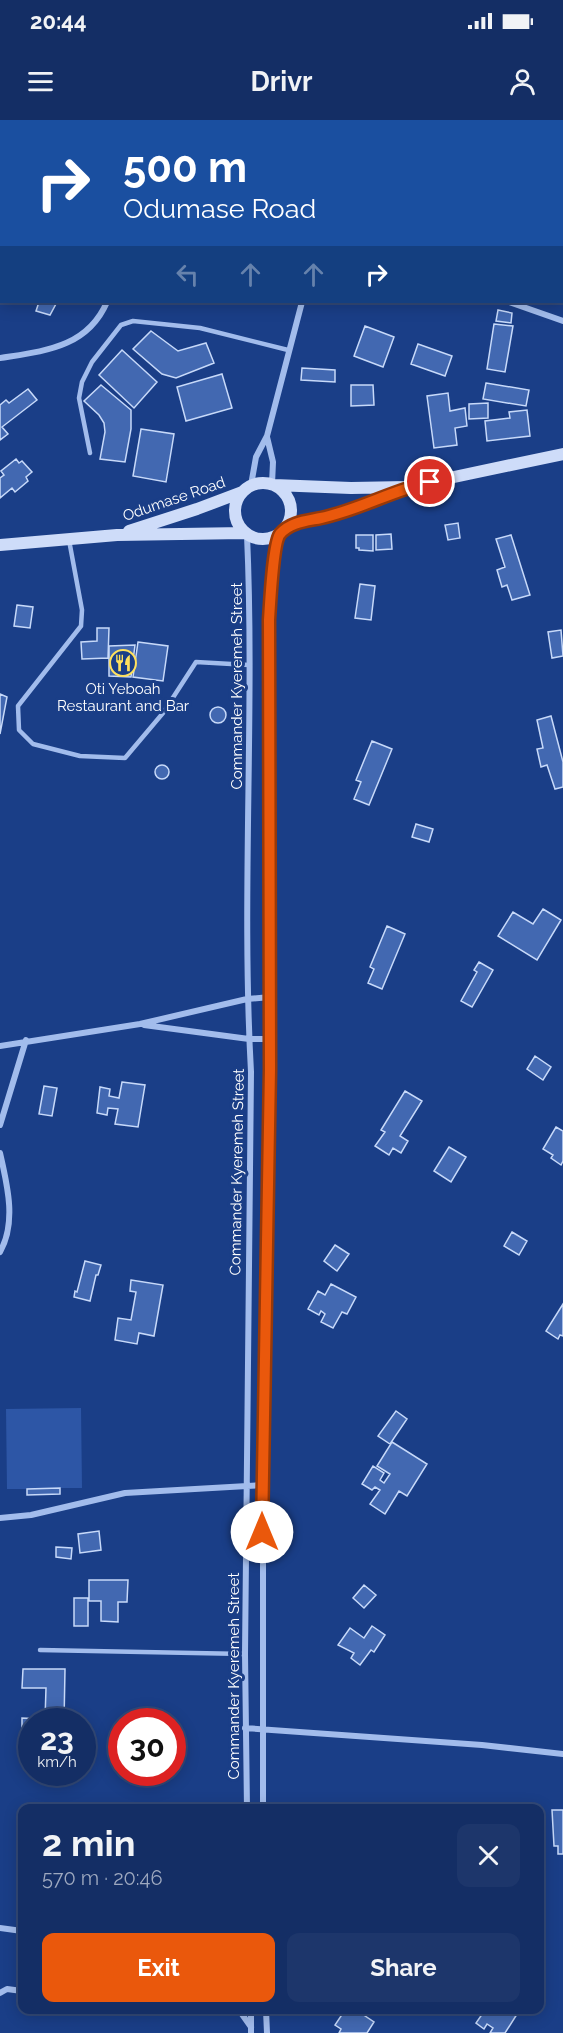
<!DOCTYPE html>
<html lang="en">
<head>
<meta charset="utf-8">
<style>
	:root { --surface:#142e65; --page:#1d366b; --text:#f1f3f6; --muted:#9da8bf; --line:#334a79; --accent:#ea580c }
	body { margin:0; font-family:Raleway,sans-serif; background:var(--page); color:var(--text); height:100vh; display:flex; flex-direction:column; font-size:22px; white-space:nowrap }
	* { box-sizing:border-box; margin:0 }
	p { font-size:20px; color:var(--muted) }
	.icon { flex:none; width:33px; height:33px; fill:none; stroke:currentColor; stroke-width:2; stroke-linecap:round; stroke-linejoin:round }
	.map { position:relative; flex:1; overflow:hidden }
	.side { position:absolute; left:18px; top:1684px; width:526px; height:210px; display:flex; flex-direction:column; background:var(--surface); border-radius:12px; box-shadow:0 3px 15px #0003,0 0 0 2px var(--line) }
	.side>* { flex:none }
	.top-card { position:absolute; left:0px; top:0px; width:564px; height:183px; box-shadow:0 3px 15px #0003,0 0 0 2px var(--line); background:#1a4fa0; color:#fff; overflow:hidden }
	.speed { position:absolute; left:18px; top:1588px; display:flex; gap:12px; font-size:30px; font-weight:700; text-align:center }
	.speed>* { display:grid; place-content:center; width:78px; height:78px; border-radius:50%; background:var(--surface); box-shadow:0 3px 15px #0003,0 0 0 2px var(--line); line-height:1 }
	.speed small { font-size:15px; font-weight:400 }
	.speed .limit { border:9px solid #d22; background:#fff; color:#111 }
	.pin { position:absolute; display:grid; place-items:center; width:51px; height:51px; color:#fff; margin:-26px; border:3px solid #fff; border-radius:50%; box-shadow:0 2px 6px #0007 }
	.me { position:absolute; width:66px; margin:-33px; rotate:0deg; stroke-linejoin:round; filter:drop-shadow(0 0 4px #0008) }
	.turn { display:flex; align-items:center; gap:21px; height:126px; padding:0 24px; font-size:27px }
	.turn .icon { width:78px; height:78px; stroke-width:2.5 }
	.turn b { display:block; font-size:42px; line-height:51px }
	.lanes { display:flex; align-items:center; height:57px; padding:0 24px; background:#0003; justify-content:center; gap:30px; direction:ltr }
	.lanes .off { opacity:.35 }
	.round { display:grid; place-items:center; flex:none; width:63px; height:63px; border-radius:12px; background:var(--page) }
	.headline { display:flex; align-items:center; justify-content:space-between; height:102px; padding:0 24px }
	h1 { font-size:36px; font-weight:700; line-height:45px }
	.action { display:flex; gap:12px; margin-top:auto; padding:12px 24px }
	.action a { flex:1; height:69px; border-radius:12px; background:var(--accent); color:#fff; font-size:24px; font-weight:700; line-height:69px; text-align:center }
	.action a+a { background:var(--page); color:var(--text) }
	.status { display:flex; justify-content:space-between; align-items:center; height:42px; padding:0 30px; background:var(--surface); direction:ltr }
	.status svg { height:16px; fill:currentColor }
	header { display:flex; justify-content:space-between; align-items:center; height:78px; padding:0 24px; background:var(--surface); font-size:27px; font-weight:700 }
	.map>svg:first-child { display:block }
	.green { fill:#2d56a6 }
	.building { fill:#4268b1; stroke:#c7d9f9; stroke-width:1.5 }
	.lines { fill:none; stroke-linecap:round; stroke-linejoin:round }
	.lane { stroke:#a2bcec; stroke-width:4.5 }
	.street { stroke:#a2bcec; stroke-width:6 }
	.secondary { stroke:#cedcf9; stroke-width:12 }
	.route-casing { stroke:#983908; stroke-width:15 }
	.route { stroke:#ea580c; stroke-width:10 }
	.labels { text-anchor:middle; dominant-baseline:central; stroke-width:6; stroke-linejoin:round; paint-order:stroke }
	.street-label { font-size:15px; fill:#fff; stroke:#1a3e87 }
	.poi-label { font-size:15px; fill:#fff; stroke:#1a3e87 }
</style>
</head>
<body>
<div class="status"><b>20:44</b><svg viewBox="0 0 49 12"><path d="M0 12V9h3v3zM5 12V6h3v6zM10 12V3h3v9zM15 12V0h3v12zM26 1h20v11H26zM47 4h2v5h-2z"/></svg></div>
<header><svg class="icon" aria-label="menu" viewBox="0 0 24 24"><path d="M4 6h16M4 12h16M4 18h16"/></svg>Drivr<svg class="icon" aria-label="person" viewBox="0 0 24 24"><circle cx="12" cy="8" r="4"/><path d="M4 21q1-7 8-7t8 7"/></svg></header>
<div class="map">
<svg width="563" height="1913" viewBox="0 0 563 1913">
	<rect width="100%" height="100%" fill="#1a3e87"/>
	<!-- green -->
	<path class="green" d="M 81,1288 L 82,1368 L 60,1368 L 60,1374 L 27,1375 L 27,1369 L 7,1369 L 6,1289 Z"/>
	<!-- building -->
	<path class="building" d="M 39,182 L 57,182 L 50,195 L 36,191 Z
		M 498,190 L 512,193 L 511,203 L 496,201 Z
		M 494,204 L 513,206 L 505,252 L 487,249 Z
		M 365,206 L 394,217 L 383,247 L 354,236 Z
		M 151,211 L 178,231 L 206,223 L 214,243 L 176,258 L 162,254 L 133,229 Z
		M 418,224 L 452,236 L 445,256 L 411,244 Z
		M 122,230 L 157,262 L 134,288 L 99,255 Z
		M 302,248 L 335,250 L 335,262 L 301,260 Z
		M 222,254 L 232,288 L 186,301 L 177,267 Z
		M 486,263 L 529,270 L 526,286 L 483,279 Z
		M 101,265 L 131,290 L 131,309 L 125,342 L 100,339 L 105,312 L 104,303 L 99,295 L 84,281 Z
		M 351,265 L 373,265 L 374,285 L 351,286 Z
		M 28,269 L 37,280 L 2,307 L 8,314 L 0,320 L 0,285 L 6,280 L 9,283 Z
		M 448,273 L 450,291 L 465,288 L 467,306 L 455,308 L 457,325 L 434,328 L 427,276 Z
		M 488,283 L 488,298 L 469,299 L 469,284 Z
		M 527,290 L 530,316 L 487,321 L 485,301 L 510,298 L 509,292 Z
		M 141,309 L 174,314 L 166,362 L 133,356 Z
		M 16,339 L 19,343 L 22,341 L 32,352 L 26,357 L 28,361 L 15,372 L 12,368 L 0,378 L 0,358 L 4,355 L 1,351 Z
		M 458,403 L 460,418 L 448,420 L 445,405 Z
		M 391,414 L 392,429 L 376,430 L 376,415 Z
		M 356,415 L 373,415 L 373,431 L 359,430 L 359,428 L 356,428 Z
		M 511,415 L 530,475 L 512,480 L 507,465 L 502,467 L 497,450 L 505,447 L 496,419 Z
		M 360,464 L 375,466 L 371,500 L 355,498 Z
		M 17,485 L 33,487 L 30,508 L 14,506 Z
		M 97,508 L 109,508 L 108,538 L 82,539 L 81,522 L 97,521 Z
		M 561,510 L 563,536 L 552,538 L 548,512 Z
		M 138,522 L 168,526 L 163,561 L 133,557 Z
		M 135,525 L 131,557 L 109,556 L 109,526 Z
		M 0,574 L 7,577 L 0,614 Z
		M210 595a8 8 0 1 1 16 0a8 8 0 1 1-16 0Z
		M 551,596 L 563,642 L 563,667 L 555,669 L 547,645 L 541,647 L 537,629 L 543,628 L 537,600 Z
		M 372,621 L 392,629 L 369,685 L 354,679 L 361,662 L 356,660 Z
		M155 652a7 7 0 1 1 14 0a7 7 0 1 1-14 0Z
		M 416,704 L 433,709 L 429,722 L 412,717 Z
		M 543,789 L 561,800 L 537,840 L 498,816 L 513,792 L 533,804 Z
		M 387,806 L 405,814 L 382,869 L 368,863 L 374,849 L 370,847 Z
		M 479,842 L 493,850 L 472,887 L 461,881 L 477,852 L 474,850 Z
		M 535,936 L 551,947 L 543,960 L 527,949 Z
		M 122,962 L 145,965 L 138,1007 L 115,1004 L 118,989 L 108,988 L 107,995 L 97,993 L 100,967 L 110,969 L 109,976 L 119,978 Z
		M 44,966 L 57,968 L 52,996 L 39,994 Z
		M 405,971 L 422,981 L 400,1016 L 408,1021 L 401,1033 L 393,1028 L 389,1035 L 375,1026 L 385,1012 L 381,1010 Z
		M 556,1007 L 563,1011 L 563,1041 L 561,1045 L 551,1038 L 553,1035 L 543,1029 Z
		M 449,1027 L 466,1037 L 451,1062 L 434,1051 Z
		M 512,1112 L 527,1121 L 519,1135 L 504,1126 Z
		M 335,1125 L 349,1134 L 337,1151 L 324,1141 Z
		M 85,1141 L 101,1145 L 98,1155 L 96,1155 L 90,1181 L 74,1177 L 75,1171 L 77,1172 Z
		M 131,1160 L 163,1165 L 154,1216 L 139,1213 L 137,1224 L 115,1220 L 118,1198 L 131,1200 L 136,1172 L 130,1171 Z
		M 331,1164 L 356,1177 L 347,1194 L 342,1192 L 333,1208 L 321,1202 L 325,1194 L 321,1191 L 319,1195 L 308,1189 L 318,1171 L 325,1175 Z
		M 563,1184 L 563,1216 L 560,1215 L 558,1219 L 546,1211 Z
		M 396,1291 L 407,1299 L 390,1324 L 378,1316 Z
		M 392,1322 L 427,1344 L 407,1376 L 399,1371 L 385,1394 L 370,1384 L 380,1370 L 375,1367 L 372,1370 L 362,1364 L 373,1346 L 384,1353 L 380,1360 L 384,1363 L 390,1354 L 377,1346 Z
		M 60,1368 L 60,1374 L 27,1375 L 27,1369 Z
		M 99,1411 L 101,1430 L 80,1433 L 78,1414 Z
		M 56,1427 L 72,1428 L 71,1439 L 56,1437 Z
		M 89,1460 L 128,1460 L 127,1482 L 118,1482 L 118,1502 L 101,1501 L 101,1481 L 89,1481 Z
		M 364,1465 L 376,1475 L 364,1488 L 353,1478 Z
		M 74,1478 L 88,1478 L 88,1506 L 74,1506 Z
		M 372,1506 L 385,1515 L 374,1532 L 371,1530 L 360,1545 L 351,1538 L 354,1533 L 338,1525 L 350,1508 L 364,1518 Z
		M 23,1549 L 65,1549 L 64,1602 L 32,1602 L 32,1615 L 22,1615 L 22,1598 L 45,1599 L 46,1568 L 22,1568 Z
		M 552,1690 L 563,1690 L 563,1734 L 558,1734 L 558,1726 L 554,1726 Z
		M 345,1890 L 356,1890 L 374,1902 L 367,1913 L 339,1913 L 341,1909 L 335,1905 Z
		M 485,1890 L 518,1890 L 519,1891 L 505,1913 L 490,1913 L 493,1908 L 487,1904 L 484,1909 L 476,1903 Z"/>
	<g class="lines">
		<!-- lane -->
		<path class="lane" d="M 90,333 L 79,278 L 82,262 L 92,242 L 121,205 L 133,201 L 200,208 L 288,230
			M 69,420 L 82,490 L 81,506 L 18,586 L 19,610 L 33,624 L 80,636 L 125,638 L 163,593 L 196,542 L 249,545
			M 40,1530 L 245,1534"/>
		<!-- street -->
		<path class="street" d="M 160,2 L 161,0
			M 358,2 L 358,0
			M 498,2 L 499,0
			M 509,182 L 563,201
			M 0,238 C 44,231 87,228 107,182
			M 267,317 L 273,342 L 272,364
			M 251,365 L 256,337 L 267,316 L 302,182
			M 144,905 L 249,919 L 270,919
			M 0,926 L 140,904 L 247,879 L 270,877
			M 0,1005 L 26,920
			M 0,1033 C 7,1064 17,1102 0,1132
			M 0,1398 L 31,1395 L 125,1373 L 263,1365
			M 245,1608 L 482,1625 L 563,1634
			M 247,1689 L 245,1534 L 251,952 C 241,773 255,594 247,415
			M 263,1689 L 263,1365 L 270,949 L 269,500 L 272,457 L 279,415
			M 0,1808 L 22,1811
			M 0,1873 L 7,1869 L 22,1871
			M 239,1890 L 251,1907
			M 251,1890 L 251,1913
			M 266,1890 L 267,1913"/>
		<!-- secondary -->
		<path class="secondary" d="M235 391a28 28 0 1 1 56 0a28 28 0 1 1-56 0Z
			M 274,365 L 351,368 L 407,367 L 563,334
			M 287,406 C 327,396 366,388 403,369
			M 129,411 L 197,389 L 242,372
			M 0,425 L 117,415 L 244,413"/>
	</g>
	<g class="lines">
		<defs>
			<path id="route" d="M 262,1412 L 270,949 L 269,500 C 270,485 273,423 280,414 C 290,402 307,401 321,398 C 359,390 393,370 430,362"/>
		</defs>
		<!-- route casing -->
		<use href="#route" class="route-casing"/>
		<!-- route -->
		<use href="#route" class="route"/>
	</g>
	<!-- icons -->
	<defs>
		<symbol id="restaurant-ring" viewBox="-11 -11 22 22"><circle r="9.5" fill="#1a3e87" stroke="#ffe15d" stroke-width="1.5"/><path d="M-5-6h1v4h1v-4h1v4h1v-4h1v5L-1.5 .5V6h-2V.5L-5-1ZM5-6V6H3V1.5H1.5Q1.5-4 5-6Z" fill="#ffe15d"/></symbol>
	</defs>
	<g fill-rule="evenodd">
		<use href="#restaurant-ring" x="108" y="528" width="30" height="30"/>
	</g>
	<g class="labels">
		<!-- street labels -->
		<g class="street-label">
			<text transform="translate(174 379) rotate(-19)">Odumase Road</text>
			<text transform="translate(237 566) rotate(-90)">Commander Kyeremeh Street</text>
			<text transform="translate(237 1052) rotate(-89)">Commander Kyeremeh Street</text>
			<text transform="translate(234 1556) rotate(-90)">Commander Kyeremeh Street</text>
		</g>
		<!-- poi labels -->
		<g class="poi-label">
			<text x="123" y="569">Oti Yeboah<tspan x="123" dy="17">Restaurant and Bar</tspan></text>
		</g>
	</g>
</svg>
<div class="speed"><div>23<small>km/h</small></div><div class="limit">30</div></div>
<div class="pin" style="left:430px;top:362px;background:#d93025"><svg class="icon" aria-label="arrive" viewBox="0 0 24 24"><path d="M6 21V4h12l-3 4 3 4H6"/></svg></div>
<svg class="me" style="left:262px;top:1412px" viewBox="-20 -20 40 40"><circle r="19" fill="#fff"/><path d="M0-13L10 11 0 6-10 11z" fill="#ea580c"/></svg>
<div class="top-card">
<div class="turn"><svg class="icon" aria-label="right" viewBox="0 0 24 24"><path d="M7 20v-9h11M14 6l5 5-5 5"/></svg><div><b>500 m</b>Odumase Road</div></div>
<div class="lanes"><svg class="icon off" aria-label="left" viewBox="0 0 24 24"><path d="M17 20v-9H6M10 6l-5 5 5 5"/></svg><svg class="icon off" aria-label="ahead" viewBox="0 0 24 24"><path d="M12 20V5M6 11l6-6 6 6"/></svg><svg class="icon off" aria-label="ahead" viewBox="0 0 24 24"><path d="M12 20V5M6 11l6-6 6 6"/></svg><svg class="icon" aria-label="right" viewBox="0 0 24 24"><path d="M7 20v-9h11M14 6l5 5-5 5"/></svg></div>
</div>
<section class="side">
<div class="headline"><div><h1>2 min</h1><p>570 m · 20:46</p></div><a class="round"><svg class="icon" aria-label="close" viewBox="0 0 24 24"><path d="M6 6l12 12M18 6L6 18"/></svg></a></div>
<div class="action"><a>Exit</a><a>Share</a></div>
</section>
</div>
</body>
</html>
